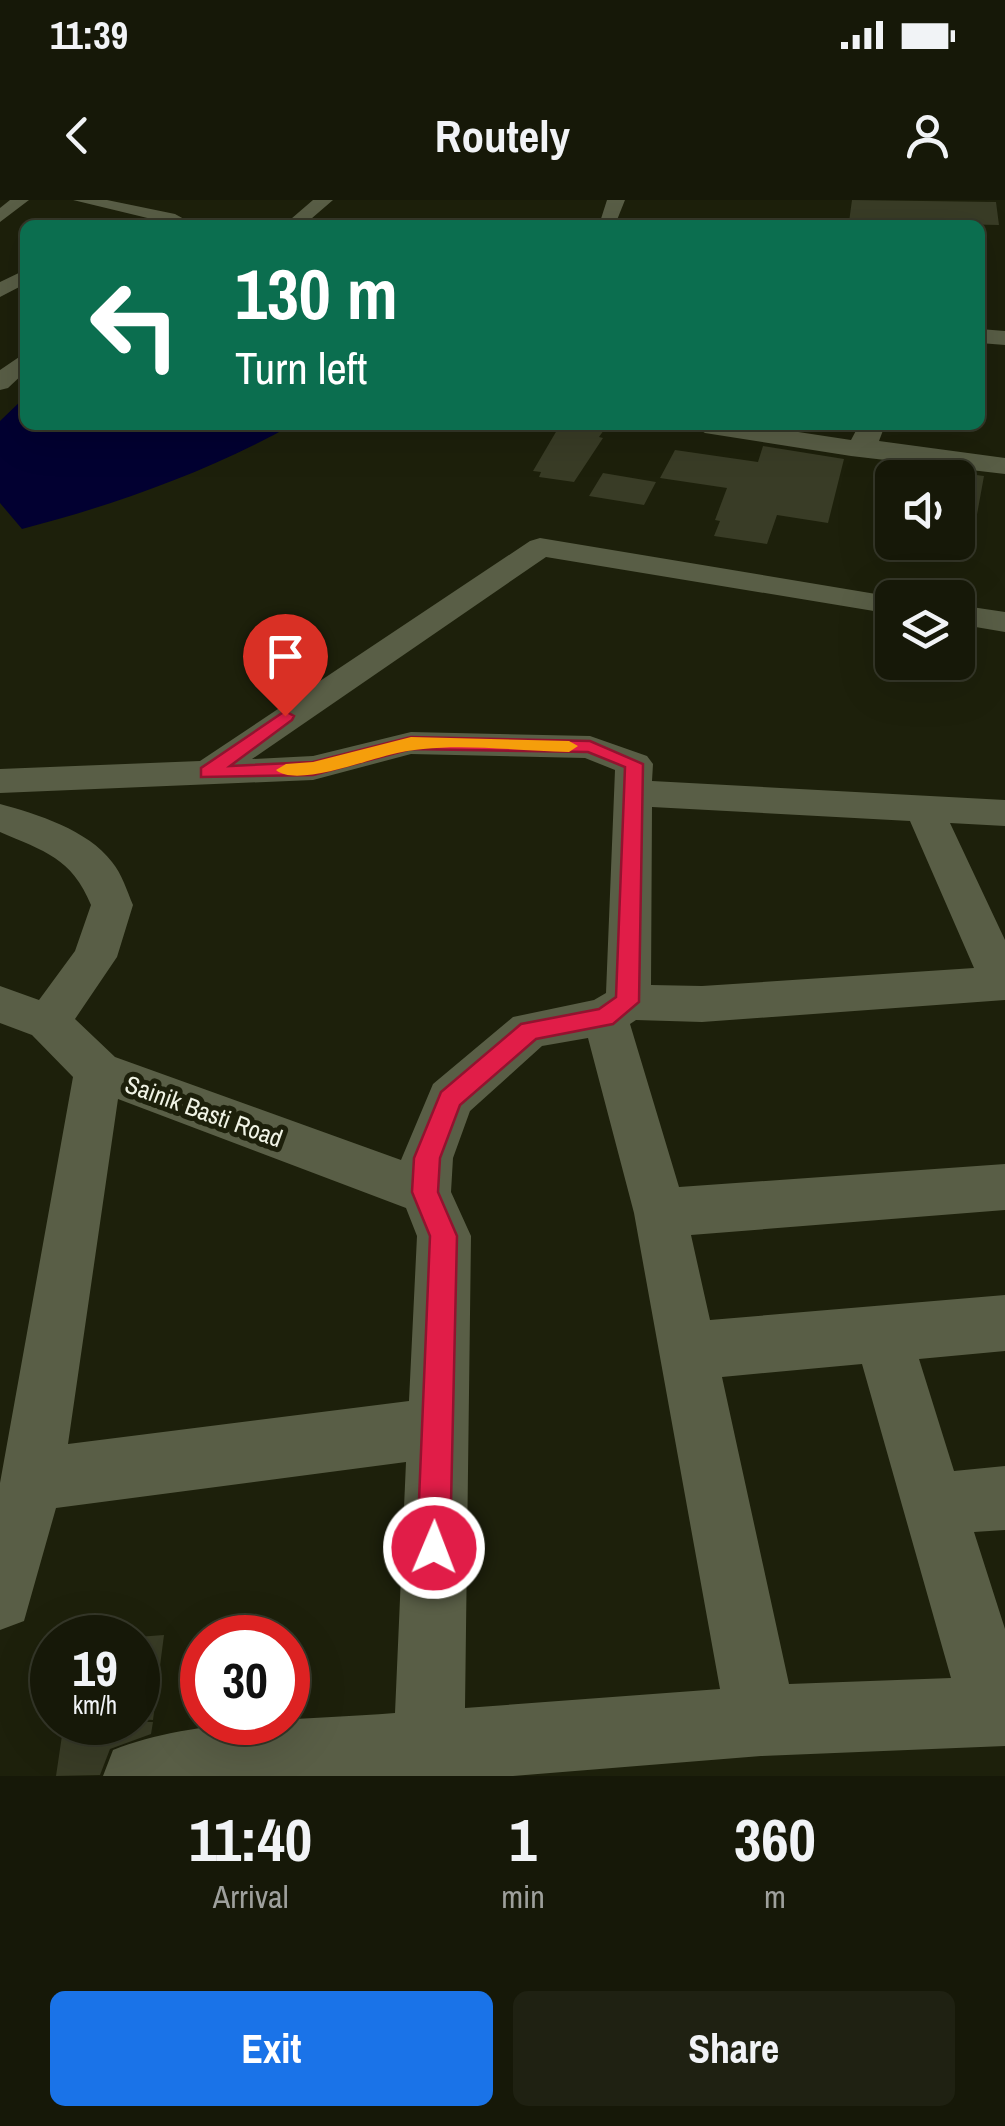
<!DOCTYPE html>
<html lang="en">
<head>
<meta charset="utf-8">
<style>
	:root { --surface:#161808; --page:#1f2112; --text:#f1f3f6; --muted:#9ea09c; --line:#353729; --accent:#1a73e8 }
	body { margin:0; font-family:"Archivo Narrow",sans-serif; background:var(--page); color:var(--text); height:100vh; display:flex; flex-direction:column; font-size:38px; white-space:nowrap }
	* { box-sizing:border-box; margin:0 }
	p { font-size:32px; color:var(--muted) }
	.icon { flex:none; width:55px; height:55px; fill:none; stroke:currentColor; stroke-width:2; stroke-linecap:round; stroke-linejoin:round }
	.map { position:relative; height:1576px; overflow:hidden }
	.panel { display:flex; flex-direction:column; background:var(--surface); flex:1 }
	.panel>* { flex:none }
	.guide { position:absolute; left:20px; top:20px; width:965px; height:210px; border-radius:15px; box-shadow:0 10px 40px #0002,0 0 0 2px var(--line); background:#0b6e4f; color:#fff; overflow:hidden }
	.fabs { position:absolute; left:875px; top:260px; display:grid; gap:20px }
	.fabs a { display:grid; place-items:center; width:100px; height:100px; border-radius:15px; background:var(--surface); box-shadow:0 10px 40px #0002,0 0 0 2px var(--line); font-size:50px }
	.speed { position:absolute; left:30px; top:1415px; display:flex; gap:20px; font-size:50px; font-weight:700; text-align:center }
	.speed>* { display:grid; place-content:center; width:130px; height:130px; border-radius:50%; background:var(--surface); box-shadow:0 10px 40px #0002,0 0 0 2px var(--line); line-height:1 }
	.speed small { font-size:25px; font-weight:400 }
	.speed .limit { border:15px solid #d22; background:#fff; color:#111 }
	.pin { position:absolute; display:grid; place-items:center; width:85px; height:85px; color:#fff; margin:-102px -42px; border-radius:50% 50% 50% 0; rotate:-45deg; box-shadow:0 0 10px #0007 }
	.pin .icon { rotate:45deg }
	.me { position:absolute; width:110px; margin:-55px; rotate:1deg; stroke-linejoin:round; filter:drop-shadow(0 0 8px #0008) }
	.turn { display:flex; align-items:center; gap:35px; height:210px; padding:0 50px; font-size:45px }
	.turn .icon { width:130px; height:130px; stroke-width:2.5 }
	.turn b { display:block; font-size:70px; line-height:85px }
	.eta { display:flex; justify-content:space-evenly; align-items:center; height:170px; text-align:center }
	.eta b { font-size:60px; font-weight:700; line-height:70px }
	.primary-button { display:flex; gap:20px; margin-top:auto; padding:20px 50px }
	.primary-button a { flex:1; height:115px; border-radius:15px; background:var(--accent); color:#fff; font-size:40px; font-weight:700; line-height:115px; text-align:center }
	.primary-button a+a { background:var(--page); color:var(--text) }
	.status { display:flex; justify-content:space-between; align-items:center; height:70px; padding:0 50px; background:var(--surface); direction:ltr }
	.status svg { height:28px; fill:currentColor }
	header { display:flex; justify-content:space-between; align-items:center; height:130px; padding:0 50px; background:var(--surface); font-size:45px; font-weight:700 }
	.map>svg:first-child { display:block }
	.water { fill:#020031 }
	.building { fill:#393c26 }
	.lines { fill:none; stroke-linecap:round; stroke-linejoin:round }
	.minor { fill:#595e46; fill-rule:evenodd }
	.route { fill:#e11d48; stroke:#92132f; stroke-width:2.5 }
	.slow { fill:#f59e0b }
	.labels { text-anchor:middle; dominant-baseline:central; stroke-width:10; stroke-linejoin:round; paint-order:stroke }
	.street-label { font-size:25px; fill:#f0f3e5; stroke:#1d200b }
</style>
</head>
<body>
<div class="status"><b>11:39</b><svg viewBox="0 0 49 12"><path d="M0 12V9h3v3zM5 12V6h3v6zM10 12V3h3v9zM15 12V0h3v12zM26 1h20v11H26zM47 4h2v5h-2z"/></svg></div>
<header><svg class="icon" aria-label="back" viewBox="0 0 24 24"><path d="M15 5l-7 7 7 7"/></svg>Routely<svg class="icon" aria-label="person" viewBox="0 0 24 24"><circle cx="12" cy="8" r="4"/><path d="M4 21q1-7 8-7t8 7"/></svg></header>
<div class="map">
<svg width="1005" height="1576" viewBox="0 0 1005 1576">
	<rect width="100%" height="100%" fill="#1d200b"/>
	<!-- water -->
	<path class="water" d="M 25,197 L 25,225 L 292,225 C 208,272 114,305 22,329 L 0,303 L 0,221 Z"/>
	<!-- building -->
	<path class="building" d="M 852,0 L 996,2 L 999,25 L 849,22 Z
		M 560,225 L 604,230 L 599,237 L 603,238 L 574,282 L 539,277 L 541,272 L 533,271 Z
		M 763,246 L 844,259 L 828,323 L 777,315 L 767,344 L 714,336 L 720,321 L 715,320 L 727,288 L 660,278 L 675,250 L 758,262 Z
		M 938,270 L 984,276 L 970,353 L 958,352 L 958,278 L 936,278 Z
		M 603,273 L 656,282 L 644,305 L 589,296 Z
		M 164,1435 L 153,1520 L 138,1519 L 137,1437 Z
		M 64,1522 L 153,1522 L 151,1534 L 110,1549 L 100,1575 L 56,1576 Z"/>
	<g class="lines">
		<!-- minor -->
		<path class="minor" d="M 10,0 L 29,0 L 0,22 L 0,8 Z
			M 73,0 L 107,0 L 175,14 L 184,19 L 180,25 L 162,25 L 164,22 Z
			M 313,0 L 333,0 L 304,25 L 284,25 Z
			M 607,0 L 625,0 L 615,25 L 599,25 Z
			M 25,70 L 25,84 L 0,97 L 0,82 Z
			M 980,129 L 1005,131 L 1005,145 L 980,143 Z
			M 25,153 L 25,172 L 8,188 L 0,190 L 0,170 Z
			M 692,225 L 753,225 L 851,240 L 859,225 L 885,225 L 879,241 L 1005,258 L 1005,274 L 851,256 L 705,233 Z
			M 540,338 L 900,398 L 892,398 L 892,414 L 546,357 L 252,559 L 313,556 L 411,532 L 590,536 L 647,556 L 653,564 L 652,581 L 1005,600 L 1005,626 L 950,623 L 1005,740 L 1005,800 L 702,822 L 636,820 L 630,824 L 679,987 L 1005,964 L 1005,1010 L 691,1035 L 710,1120 L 1005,1095 L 1005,1151 L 919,1159 L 954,1271 L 1005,1266 L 1005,1330 L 974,1332 L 1005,1429 L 1005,1546 L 761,1556 L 513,1576 L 103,1576 L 113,1550 C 192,1518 309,1520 395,1513 L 406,1262 L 56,1308 L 24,1421 L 0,1430 L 0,1283 L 73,877 L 32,835 L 0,823 L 0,786 L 39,800 L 75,751 L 91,705 C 72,658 44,651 0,632 L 0,604 C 37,614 88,630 112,662 C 122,674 127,691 133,705 L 117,757 L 75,819 L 115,857 L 401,960 L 433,884 L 513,817 L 594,800 L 606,793 L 615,570 L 585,558 L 411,554 L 313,580 L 0,593 L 0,569 L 200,561 L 530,341 ZM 652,607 L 910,621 L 974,768 L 702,786 L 651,785 ZM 588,838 L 634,1013 L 720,1489 L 465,1508 L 471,1036 L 451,992 L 453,958 L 470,911 L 542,846 ZM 118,899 L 406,1008 L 417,1036 L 409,1201 L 68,1244 ZM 862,1164 L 951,1478 L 789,1484 L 722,1177 Z
			M 958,405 L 1005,412 L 1005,432 L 958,424 Z"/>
	</g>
	<!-- route -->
	<path class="route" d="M 285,511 L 294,516 L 292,520 L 230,566 L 313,562 L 411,537 L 590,541 L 643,564 L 639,802 L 613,824 L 536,839 L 460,905 L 440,958 L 438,992 L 457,1036 L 450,1348 L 445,1359 L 434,1364 L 422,1359 L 417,1348 L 430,1036 L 412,992 L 414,958 L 441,892 L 521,824 L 599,809 L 616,797 L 625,567 L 588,552 L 411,549 L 313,575 L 201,577 L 201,568 Z"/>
	<!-- slow -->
	<path class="slow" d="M 411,537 L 569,541 L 578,546 L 569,552 C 512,551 444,540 389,555 C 364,561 295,587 276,570 L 286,564 L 313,562 Z"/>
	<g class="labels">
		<!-- street labels -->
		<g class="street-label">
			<text transform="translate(204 911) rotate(20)">Sainik Basti Road</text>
		</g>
	</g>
</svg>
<div class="fabs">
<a><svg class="icon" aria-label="sound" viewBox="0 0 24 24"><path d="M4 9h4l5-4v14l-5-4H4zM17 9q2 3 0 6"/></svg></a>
<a><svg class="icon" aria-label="layers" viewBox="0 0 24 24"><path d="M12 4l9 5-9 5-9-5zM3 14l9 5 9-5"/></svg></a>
</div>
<div class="speed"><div>19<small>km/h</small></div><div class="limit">30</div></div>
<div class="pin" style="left:285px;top:516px;background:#d93025"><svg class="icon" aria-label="arrive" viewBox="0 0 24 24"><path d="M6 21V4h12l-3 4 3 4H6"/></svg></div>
<svg class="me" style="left:434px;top:1348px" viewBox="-20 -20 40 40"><circle r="17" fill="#e11d48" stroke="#fff" stroke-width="3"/><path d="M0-11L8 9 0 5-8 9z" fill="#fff"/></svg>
<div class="guide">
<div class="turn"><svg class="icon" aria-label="left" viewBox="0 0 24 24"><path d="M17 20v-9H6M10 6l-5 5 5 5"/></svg><div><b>130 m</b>Turn left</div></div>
</div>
</div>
<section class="panel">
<div class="eta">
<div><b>11:40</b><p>Arrival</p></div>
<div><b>1</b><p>min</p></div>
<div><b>360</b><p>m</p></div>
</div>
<div class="primary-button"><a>Exit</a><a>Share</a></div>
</section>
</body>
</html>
